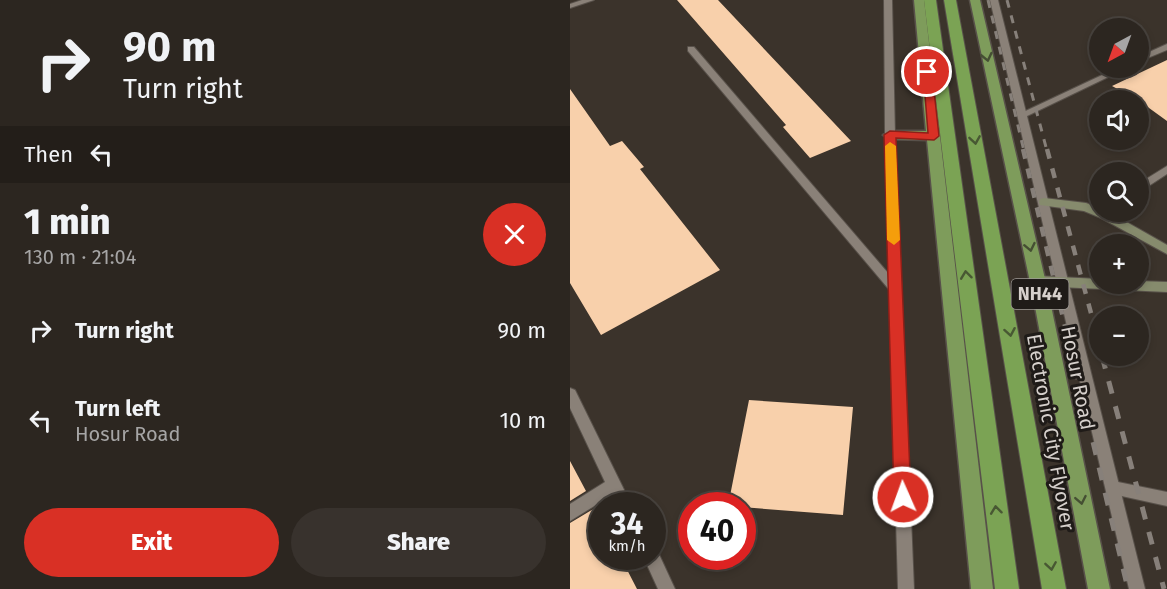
<!DOCTYPE html>
<html lang="en">
<head>
<meta charset="utf-8">
<style>
	:root { --surface:#2c2620; --page:#38322d; --text:#f1f3f6; --muted:#a6a5a5; --line:#48433e; --accent:#d93025 }
	body { margin:0; font-family:"Fira Sans",sans-serif; background:var(--page); color:var(--text); height:100vh; display:flex; flex-direction:column; font-size:22px; white-space:nowrap }
	* { box-sizing:border-box; margin:0 }
	p { font-size:20px; color:var(--muted) }
	.icon { flex:none; width:33px; height:33px; fill:none; stroke:currentColor; stroke-width:2; stroke-linecap:round; stroke-linejoin:round }
	.map { position:relative; flex:1; overflow:hidden }
	.sheet { display:flex; flex-direction:column; background:var(--surface); width:570px }
	.sheet>* { flex:none }
	.top-card { background:#2c2620; color:var(--text); overflow:hidden }
	.needle { width:39px; rotate:221deg }
	.controls { position:absolute; left:519px; top:18px; display:grid; gap:12px }
	.controls a { display:grid; place-items:center; width:60px; height:60px; border-radius:50%; background:var(--surface); box-shadow:0 3px 9px #0003,0 0 0 2px var(--line); font-size:30px }
	.speed { position:absolute; left:18px; top:492px; display:flex; gap:12px; font-size:30px; font-weight:700; text-align:center }
	.speed>* { display:grid; place-content:center; width:78px; height:78px; border-radius:50%; background:var(--surface); box-shadow:0 3px 9px #0003,0 0 0 2px var(--line); line-height:1 }
	.speed small { font-size:15px; font-weight:400 }
	.speed .limit { border:9px solid #d22; background:#fff; color:#111 }
	.pin { position:absolute; display:grid; place-items:center; width:51px; height:51px; color:#fff; margin:-26px; border:3px solid #fff; border-radius:50%; box-shadow:0 2px 6px #0007 }
	.me { position:absolute; width:66px; margin:-33px; rotate:358deg; stroke-linejoin:round; filter:drop-shadow(0 0 4px #0008) }
	.turn { display:flex; align-items:center; gap:21px; height:126px; padding:0 24px; font-size:27px }
	.turn .icon { width:78px; height:78px; stroke-width:2.5 }
	.turn b { display:block; font-size:42px; line-height:51px }
	.then { display:flex; align-items:center; height:57px; padding:0 24px; background:#0003; gap:12px; font-size:22px }
	.round { display:grid; place-items:center; flex:none; width:63px; height:63px; border-radius:32px; background:var(--page) }
	.headline { display:flex; align-items:center; justify-content:space-between; height:102px; padding:0 24px }
	h1 { font-size:36px; font-weight:800; line-height:45px }
	.button { display:flex; gap:12px; margin-top:auto; padding:12px 24px }
	.button a { flex:1; height:69px; border-radius:36px; background:var(--accent); color:#fff; font-size:24px; font-weight:800; line-height:69px; text-align:center }
	.button a+a { background:var(--page); color:var(--text) }
	ul { padding:0; list-style:none }
	li { display:flex; align-items:center; gap:18px; height:90px; padding:0 24px }
	li div { flex:1 }
	li b { display:block; font-size:22px }
	li em { font-style:normal }
	main { display:flex; flex:1; min-height:0 }
	.map>svg:first-child { display:block }
	.building { fill:#f8d0ab }
	.lines { fill:none; stroke-linecap:round; stroke-linejoin:round }
	.service-casing { stroke:#58514a; stroke-width:2 }
	.minor-casing { stroke:#58514a; stroke-width:2 }
	.tertiary-casing { stroke:#58514a; stroke-width:2 }
	.secondary-casing { stroke:#58514a; stroke-width:2 }
	.trunk-casing { stroke:#58514a; stroke-width:3 }
	.motorway-casing { stroke:#58514a; stroke-width:2 }
	.service { fill:#8a8178; fill-rule:evenodd }
	.minor { fill:#8a8178; fill-rule:evenodd }
	.tertiary { fill:#8a8178; fill-rule:evenodd }
	.secondary { fill:#868b6d; fill-rule:evenodd }
	.trunk { fill:#7e9c5b; fill-rule:evenodd }
	.motorway { fill:#7ba354; fill-rule:evenodd }
	.rail-far2 { stroke:#87807a; stroke-width:3; stroke-dasharray:8 8; stroke-linecap:butt }
	.rail-far1 { stroke:#87807a; stroke-width:4.5; stroke-dasharray:10 10; stroke-linecap:butt }
	.rail { stroke:#87807a; stroke-width:5; stroke-dasharray:13 13; stroke-linecap:butt }
	.oneway { stroke:#454f33 }
	.oneway2 { stroke:#485833 }
	.route { fill:#d93025; stroke:#8d1f18; stroke-width:1.5 }
	.slow { fill:#f59e0b }
	.labels { text-anchor:middle; dominant-baseline:central; stroke-width:6; stroke-linejoin:round; paint-order:stroke }
	.shield { fill:#1f1b18; stroke:#9f9a96; stroke-width:1.5 }
	.shield-label { font-size:18px; font-weight:bold; fill:#d6d0cc }
	.street-label { font-size:20px; fill:#d6d0cc; stroke:#1f1b18 }
</style>
</head>
<body>
<main>
<section class="sheet">
<div class="top-card">
<div class="turn"><svg class="icon" aria-label="right" viewBox="0 0 24 24"><path d="M7 20v-9h11M14 6l5 5-5 5"/></svg><div><b>90 m</b>Turn right</div></div>
<div class="then">Then<svg class="icon" aria-label="left" viewBox="0 0 24 24"><path d="M17 20v-9H6M10 6l-5 5 5 5"/></svg></div>
</div>
<div class="headline"><div><h1>1 min</h1><p>130 m · 21:04</p></div><a class="round" style="background:#d93025;color:#fff"><svg class="icon" aria-label="close" viewBox="0 0 24 24"><path d="M6 6l12 12M18 6L6 18"/></svg></a></div>
<ul>
<li><svg class="icon" aria-label="right" viewBox="0 0 24 24"><path d="M7 20v-9h11M14 6l5 5-5 5"/></svg><div><b>Turn right</b></div><em>90 m</em></li>
<li><svg class="icon" aria-label="left" viewBox="0 0 24 24"><path d="M17 20v-9H6M10 6l-5 5 5 5"/></svg><div><b>Turn left</b><p>Hosur Road</p></div><em>10 m</em></li>
</ul>
<div class="button"><a>Exit</a><a>Share</a></div>
</section>
<div class="map">
<svg width="597" height="589" viewBox="0 0 597 589">
	<rect width="100%" height="100%" fill="#3b332b"/>
	<!-- building -->
	<path class="building" d="M 107,0 L 148,0 L 281,141 L 240,158 L 213,127 L 216,125 Z
		M 597,60 L 597,121 L 568,100 L 542,86 Z
		M 0,89 L 40,146 L 52,141 L 74,167 L 70,169 L 150,270 L 31,335 L 0,283 Z
		M 179,400 L 283,407 L 273,515 L 158,506 Z
		M 0,461 L 16,491 L 0,501 Z
		M 25,508 L 32,521 L 32,556 L 50,556 L 67,589 L 0,589 L 0,523 Z"/>
	<g class="lines">
		<defs>
			<path id="service" d="M 543,481 L 597,492 L 597,506 L 538,493 L 536,488 L 538,483 Z"/>
			<path id="minor" d="M 12,0 L 24,0 L 0,8 L 0,4 Z
				M 597,44 L 597,50 L 568,62 L 568,57 Z
				M 118,47 L 124,47 L 330,287 L 332,290 L 330,293 L 322,293 L 118,51 Z
				M 547,68 L 557,68 L 455,117 L 449,117 L 447,115 Z
				M 597,166 L 597,174 L 568,193 L 568,184 Z
				M 0,388 L 5,390 L 62,506 L 47,506 L 42,495 L 0,521 L 0,504 L 35,482 L 0,408 Z
				M 82,549 L 87,550 L 105,589 L 88,589 L 73,556 L 82,556 Z"/>
			<path id="tertiary" d="M 314,0 L 322,0 L 325,135 L 344,589 L 328,589 L 315,135 Z
				M 420,0 L 428,0 L 575,589 L 559,589 Z"/>
			<path id="secondary" d="M 474,198 L 516,203 L 530,208 L 530,212 L 539,212 L 597,245 L 597,254 L 531,218 L 514,211 L 470,205 L 469,202 L 470,199 Z
				M 467,276 L 530,279 L 530,284 L 568,284 L 568,281 L 597,282 L 597,292 L 467,286 L 463,284 L 461,281 L 463,278 Z"/>
			<path id="trunk" d="M 344,0 L 354,0 L 423,589 L 401,589 L 357,140 L 320,139 L 313,135 L 320,131 L 356,131 Z
				M 400,0 L 410,0 L 479,296 L 540,589 L 518,589 L 463,296 Z"/>
			<path id="motorway" d="M 354,0 L 366,0 L 449,589 L 425,589 Z
				M 374,0 L 386,0 L 496,589 L 472,589 Z"/>
		</defs>
		<!-- service casing -->
		<use href="#service" class="service-casing"/>
		<!-- minor casing -->
		<use href="#minor" class="minor-casing"/>
		<!-- tertiary casing -->
		<use href="#tertiary" class="tertiary-casing"/>
		<!-- secondary casing -->
		<use href="#secondary" class="secondary-casing"/>
		<!-- trunk casing -->
		<use href="#trunk" class="trunk-casing"/>
		<!-- motorway casing -->
		<use href="#motorway" class="motorway-casing"/>
		<!-- service -->
		<use href="#service" class="service"/>
		<!-- minor -->
		<use href="#minor" class="minor"/>
		<!-- tertiary -->
		<use href="#tertiary" class="tertiary"/>
		<!-- secondary -->
		<use href="#secondary" class="secondary"/>
		<!-- trunk -->
		<use href="#trunk" class="trunk"/>
		<!-- motorway -->
		<use href="#motorway" class="motorway"/>
		<!-- rail-far2 -->
		<path class="rail-far2" d="M 418,0 L 454,151
			M 437,0 L 477,151"/>
		<!-- rail-far1 -->
		<path class="rail-far1" d="M 453,149 L 499,343
			M 477,149 L 529,343"/>
		<!-- rail -->
		<path class="rail" d="M 499,341 L 558,589
			M 528,341 L 530,348
			M 532,356 L 594,589"/>
	</g>
	<!-- one-way arrows -->
	<defs><path id="oneway-chevron" d="M-2-3.5L2.5 0L-2 3.5" fill="none" stroke-width="1.6" stroke-linecap="round" stroke-linejoin="round" transform="scale(1.5)"/></defs>
	<g class="oneway">
		<use href="#oneway-chevron" transform="translate(417 57) rotate(77)"/>
		<use href="#oneway-chevron" transform="translate(460 247) rotate(78)"/>
		<use href="#oneway-chevron" transform="translate(511 500) rotate(79)"/>
	</g>
	<g class="oneway2">
		<use href="#oneway-chevron" transform="translate(405 140) rotate(81)"/>
		<use href="#oneway-chevron" transform="translate(396 275) rotate(-97)"/>
		<use href="#oneway-chevron" transform="translate(440 332) rotate(80)"/>
		<use href="#oneway-chevron" transform="translate(426 510) rotate(-97)"/>
		<use href="#oneway-chevron" transform="translate(481 566) rotate(81)"/>
	</g>
	<!-- route -->
	<path class="route" d="M 353,70 L 362,72 L 369,136 L 364,140 L 326,138 L 341,497 L 339,503 L 333,505 L 327,503 L 324,497 L 314,135 L 320,131 L 358,133 Z"/>
	<!-- slow -->
	<path class="slow" d="M 320,142 L 326,146 L 330,240 L 324,245 L 317,240 L 315,146 Z"/>
	<g class="labels">
		<!-- shield labels -->
		<rect class="shield" x="441.5" y="279" width="57" height="30" rx="4.5"/>
		<g class="shield-label">
			<text x="470" y="294">NH44</text>
		</g>
		<!-- street labels -->
		<g class="street-label">
			<text transform="translate(508 378) rotate(79)">Hosur Road</text>
			<text transform="translate(481 432) rotate(80)">Electronic City Flyover</text>
		</g>
	</g>
</svg>
<div class="controls">
<a><svg class="needle" viewBox="-14 -14 28 28"><path d="M0-13l5 13h-10z" fill="#e53935"/><path d="M0 13l5-13h-10z" fill="#a6a5a5"/></svg></a>
<a><svg class="icon" aria-label="sound" viewBox="0 0 24 24"><path d="M4 9h4l5-4v14l-5-4H4zM17 9q2 3 0 6"/></svg></a>
<a><svg class="icon" aria-label="search" viewBox="0 0 24 24"><circle cx="10" cy="10" r="6"/><path d="M15 15l6 6"/></svg></a>
<a>+</a>
<a>−</a>
</div>
<div class="speed"><div>34<small>km/h</small></div><div class="limit">40</div></div>
<div class="pin" style="left:357px;top:72px;background:#d93025"><svg class="icon" aria-label="arrive" viewBox="0 0 24 24"><path d="M6 21V4h12l-3 4 3 4H6"/></svg></div>
<svg class="me" style="left:333px;top:497px" viewBox="-20 -20 40 40"><circle r="17" fill="#d93025" stroke="#fff" stroke-width="3"/><path d="M0-11L8 9 0 5-8 9z" fill="#fff"/></svg>
</div>
</main>
</body>
</html>
